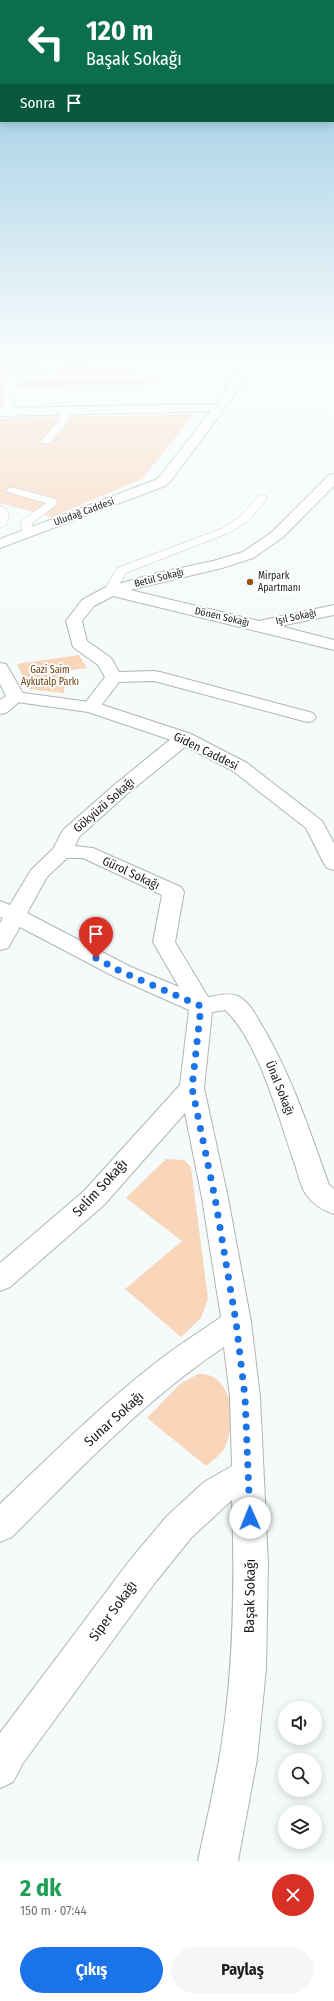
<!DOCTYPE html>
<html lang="tr">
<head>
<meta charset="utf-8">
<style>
	:root { --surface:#fff; --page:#f6f6f6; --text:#202124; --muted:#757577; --accent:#1a73e8 }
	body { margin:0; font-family:"Fira Sans Condensed",sans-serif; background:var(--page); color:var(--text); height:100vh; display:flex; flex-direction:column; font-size:15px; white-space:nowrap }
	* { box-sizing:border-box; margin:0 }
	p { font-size:13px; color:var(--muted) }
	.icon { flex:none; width:22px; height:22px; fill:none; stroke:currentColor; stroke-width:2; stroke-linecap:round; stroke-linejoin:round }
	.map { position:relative; height:1861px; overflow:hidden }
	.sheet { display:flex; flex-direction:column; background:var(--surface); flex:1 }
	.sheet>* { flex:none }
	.guide { position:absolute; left:0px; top:0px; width:334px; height:122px; box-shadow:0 2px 10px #0003; background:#0b6e4f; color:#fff; overflow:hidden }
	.tools { position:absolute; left:278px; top:1701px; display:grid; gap:8px }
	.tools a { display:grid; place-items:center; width:44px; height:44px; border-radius:50%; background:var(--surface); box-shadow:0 2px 10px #0003; font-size:20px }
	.pin { position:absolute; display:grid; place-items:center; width:34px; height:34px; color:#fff; margin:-41px -17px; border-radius:50% 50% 50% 0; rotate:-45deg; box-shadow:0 0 4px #0007 }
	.pin .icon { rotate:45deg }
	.me { position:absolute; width:44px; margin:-22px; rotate:359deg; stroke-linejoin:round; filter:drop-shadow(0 0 3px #0008) }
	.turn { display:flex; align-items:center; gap:14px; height:84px; padding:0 20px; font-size:18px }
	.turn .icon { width:52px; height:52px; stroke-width:2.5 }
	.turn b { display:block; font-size:28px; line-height:34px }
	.then { display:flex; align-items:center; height:38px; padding:0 20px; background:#0003; gap:8px; font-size:15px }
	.round { display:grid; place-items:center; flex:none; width:42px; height:42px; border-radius:21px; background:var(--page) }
	.summary { display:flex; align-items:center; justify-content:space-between; height:68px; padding:0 20px }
	h1 { font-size:24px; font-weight:700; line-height:30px; color:#1e9e55 }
	.action { display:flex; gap:8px; margin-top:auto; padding:8px 20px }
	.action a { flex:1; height:46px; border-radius:24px; background:var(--accent); color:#fff; font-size:16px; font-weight:700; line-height:46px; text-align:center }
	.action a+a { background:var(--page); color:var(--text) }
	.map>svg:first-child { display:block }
	.green { fill:#f9d5b9 }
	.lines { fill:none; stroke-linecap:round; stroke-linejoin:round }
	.service-casing { stroke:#afb5b4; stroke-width:1 }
	.minor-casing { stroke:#afb5b4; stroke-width:2 }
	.tertiary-casing { stroke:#afb5b4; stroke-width:2 }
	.secondary-casing { stroke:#afb5b4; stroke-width:2 }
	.service { fill:#fff; fill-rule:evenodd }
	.minor { fill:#fff; fill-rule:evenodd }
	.tertiary { fill:#fff; fill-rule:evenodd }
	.secondary { fill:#fff; fill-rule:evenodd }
	.route { stroke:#1a73e8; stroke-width:7; stroke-dasharray:0 12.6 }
	.poi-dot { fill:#93551a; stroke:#fff; stroke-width:1.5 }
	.labels { text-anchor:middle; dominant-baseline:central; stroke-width:4; stroke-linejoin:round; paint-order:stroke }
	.far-street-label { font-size:10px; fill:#1b1d1c; stroke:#fff }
	.far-poi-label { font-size:10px; fill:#1b1d1c; stroke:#fff; text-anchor:start }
	.far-park-label { font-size:10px; fill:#6e3d0c; stroke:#fff }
	.street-label { font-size:12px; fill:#1b1d1c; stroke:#fff }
	.near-street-label { font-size:14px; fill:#1b1d1c; stroke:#fff }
</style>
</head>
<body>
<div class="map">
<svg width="334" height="1861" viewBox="0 0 334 1861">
	<rect width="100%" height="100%" fill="#f5fbfb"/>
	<!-- green -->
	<path class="green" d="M 0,361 L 45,361 L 44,371 L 7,371 L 3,406 L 0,406 Z
		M 92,361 C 100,364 131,369 134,374 L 130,376 L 68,377 L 58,375 L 54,369 L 59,365 Z
		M 161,379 L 161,382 L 146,385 L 17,387 L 17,384 L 27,381 Z
		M 194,414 L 142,479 L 52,517 L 0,503 L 0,418 Z
		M 79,655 L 87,668 L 66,671 L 64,693 L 29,689 L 17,664 Z
		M 166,1159 L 184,1160 L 191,1167 L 208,1299 L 201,1318 L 181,1337 L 125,1289 L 182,1241 L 126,1198 Z
		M 198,1374 C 234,1372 237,1424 224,1449 C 220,1455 212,1461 206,1466 L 147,1418 L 180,1384 Z"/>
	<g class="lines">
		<defs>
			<path id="service" d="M 49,361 L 61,361 L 54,365 L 53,376 L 130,375 L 137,373 L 132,369 L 74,364 L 70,361 C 89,361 134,357 148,373 L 141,379 L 130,381 L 20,382 L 16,386 L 13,412 L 11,414 L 5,414 L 3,412 C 8,375 7,376 44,376 L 46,364 Z
				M 65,408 L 70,411 L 68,422 L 50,443 L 42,443 L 41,441 L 42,439 L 59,421 L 60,411 Z
				M 11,487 L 56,499 L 57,501 L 55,506 L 32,523 L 32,527 L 37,532 L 35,534 L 27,534 L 22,530 L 20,522 L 46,503 L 7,492 L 6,490 Z
				M 262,495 L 266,496 L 267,498 L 266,500 L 249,520 L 231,532 L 126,573 L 114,594 L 106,594 L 104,591 L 117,568 L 223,528 L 241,516 L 258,496 Z
				M 0,506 L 4,507 L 9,514 L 6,525 L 0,528 Z"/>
			<path id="minor" d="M 218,404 L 224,408 L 222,411 L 0,416 L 0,408 Z
				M 334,474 L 334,486 L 282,538 L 253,558 L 222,568 L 130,590 L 259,621 L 334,605 L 334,615 L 280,626 L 334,640 L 334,650 L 113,596 L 94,606 L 82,621 L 87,641 L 111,658 L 119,672 L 154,671 L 160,672 L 313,713 L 316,717 L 313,721 L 307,722 L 154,681 L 119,682 L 97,711 L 91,712 L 85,711 L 82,707 L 105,677 L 98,665 L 73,647 L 66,621 L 82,600 L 104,588 L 157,573 L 213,561 L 243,552 L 272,532 L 329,475 Z
				M 184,732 L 191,734 L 193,738 L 191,742 L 127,794 L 79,837 L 75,846 L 93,848 L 181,887 L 184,892 L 175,942 L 208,997 C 217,996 229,992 238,996 C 251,1003 257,1018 264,1029 C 293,1079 310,1132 329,1185 L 334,1189 L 334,1214 C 325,1211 315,1206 309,1198 C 300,1189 298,1171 293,1159 C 279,1118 257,1038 225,1010 L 212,1012 L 204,1088 L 228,1198 L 251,1322 L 260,1397 L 268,1563 L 266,1669 L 257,1759 L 238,1861 L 198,1861 C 205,1827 213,1794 219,1760 C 234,1675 235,1586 232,1500 L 191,1538 L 154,1584 L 23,1763 L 13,1782 L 0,1788 L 0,1733 L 130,1560 L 167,1516 L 204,1482 L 232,1466 L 230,1397 L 224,1347 C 209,1357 194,1368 180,1379 C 120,1426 66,1483 12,1537 L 0,1542 L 0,1504 C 51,1455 102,1404 158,1361 C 178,1345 200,1332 221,1317 L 202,1198 L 185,1113 L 104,1205 L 10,1287 L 0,1291 L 0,1263 L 84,1191 L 180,1085 L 189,1010 L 115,977 L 20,927 L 8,948 L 0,950 L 0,923 L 3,918 L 0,917 L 0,901 L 10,905 L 31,870 L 53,849 L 63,830 L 113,786 L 177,734 ZM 67,858 L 83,858 L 162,895 L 153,942 L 179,987 L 131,967 L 27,913 L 47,877 Z"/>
			<path id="tertiary" d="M 16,692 L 97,703 L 191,734 L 247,763 L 322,821 L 334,843 L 334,870 L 327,868 L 324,864 L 306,828 L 233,771 L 177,742 L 88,712 L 10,701 L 7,697 L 10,693 Z"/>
			<path id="secondary" d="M 243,361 L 255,361 L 229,403 L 170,482 L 165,486 L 0,548 L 0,539 L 155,480 L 160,476 L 220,399 Z
				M 0,663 L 6,664 L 25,697 L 6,713 L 0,714 L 0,700 L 6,696 L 0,684 Z"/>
		</defs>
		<!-- service casing -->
		<use href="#service" class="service-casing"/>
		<!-- minor casing -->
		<use href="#minor" class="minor-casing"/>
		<!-- tertiary casing -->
		<use href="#tertiary" class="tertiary-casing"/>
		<!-- secondary casing -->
		<use href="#secondary" class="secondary-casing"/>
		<!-- service -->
		<use href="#service" class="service"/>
		<!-- minor -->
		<use href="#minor" class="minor"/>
		<!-- tertiary -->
		<use href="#tertiary" class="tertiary"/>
		<!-- secondary -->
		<use href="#secondary" class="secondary"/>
	</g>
	<!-- sky -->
	<linearGradient id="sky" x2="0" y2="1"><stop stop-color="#89c2df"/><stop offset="0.58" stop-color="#fafdfd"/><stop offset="1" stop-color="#fafdfd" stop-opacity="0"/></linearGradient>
	<rect width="334" height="622" fill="url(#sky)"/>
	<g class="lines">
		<!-- route -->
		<path class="route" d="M 96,958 L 122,972 L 201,1006 L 192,1088 L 215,1198 L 236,1322 L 245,1397 L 250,1518"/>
	</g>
	<!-- markers -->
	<circle class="poi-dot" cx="250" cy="582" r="4"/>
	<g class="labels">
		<!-- far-street labels -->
		<g class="far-street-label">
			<text transform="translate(84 512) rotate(-20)">Uludağ Caddesi</text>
			<text transform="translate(159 578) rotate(-14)">Betül Sokağı</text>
			<text transform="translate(222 617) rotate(13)">Dönen Sokağı</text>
			<text transform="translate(296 617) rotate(-12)">Işıl Sokağı</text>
		</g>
		<!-- far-poi labels -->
		<g class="far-poi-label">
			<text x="258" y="576">Mirpark<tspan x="258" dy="12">Apartmanı</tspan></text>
		</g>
		<!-- far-park labels -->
		<g class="far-park-label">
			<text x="50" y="670">Gazi Saim<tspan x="50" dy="12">Aykutalp Parkı</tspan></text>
		</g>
		<!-- street labels -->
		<g class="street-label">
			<text transform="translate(206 751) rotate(26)">Giden Caddesi</text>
			<text transform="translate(104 805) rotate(-41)">Gökyüzü Sokağı</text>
			<text transform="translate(131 873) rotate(25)">Gürol Sokağı</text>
			<text transform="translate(280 1088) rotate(68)">Ünal Sokağı</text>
		</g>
		<!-- near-street labels -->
		<g class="near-street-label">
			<text transform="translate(100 1188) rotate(-47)">Selim Sokağı</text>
			<text transform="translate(114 1419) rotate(-42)">Sunar Sokağı</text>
			<text transform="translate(250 1596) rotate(-89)">Başak Sokağı</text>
			<text transform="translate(113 1611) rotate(-54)">Siper Sokağı</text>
		</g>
	</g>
</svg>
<div class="tools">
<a><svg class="icon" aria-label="sound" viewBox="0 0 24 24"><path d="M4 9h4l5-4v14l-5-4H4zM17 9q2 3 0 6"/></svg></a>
<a><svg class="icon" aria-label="search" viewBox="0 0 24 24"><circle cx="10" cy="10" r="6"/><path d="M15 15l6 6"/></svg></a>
<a><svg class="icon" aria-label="layers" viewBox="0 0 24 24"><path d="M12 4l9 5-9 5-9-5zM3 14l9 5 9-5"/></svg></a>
</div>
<div class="pin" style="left:96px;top:958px;background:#d93025"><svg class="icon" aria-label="arrive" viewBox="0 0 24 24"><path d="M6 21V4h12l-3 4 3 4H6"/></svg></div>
<svg class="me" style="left:250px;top:1518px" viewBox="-20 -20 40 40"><circle r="19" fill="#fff"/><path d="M0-13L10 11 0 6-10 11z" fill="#1a73e8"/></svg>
<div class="guide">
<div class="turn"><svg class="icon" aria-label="left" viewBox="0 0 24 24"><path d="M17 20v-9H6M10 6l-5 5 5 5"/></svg><div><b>120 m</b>Başak Sokağı</div></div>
<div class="then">Sonra<svg class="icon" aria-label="arrive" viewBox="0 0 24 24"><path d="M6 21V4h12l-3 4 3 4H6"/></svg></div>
</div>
</div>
<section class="sheet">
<div class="summary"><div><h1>2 dk</h1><p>150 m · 07:44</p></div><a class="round" style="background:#d93025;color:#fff"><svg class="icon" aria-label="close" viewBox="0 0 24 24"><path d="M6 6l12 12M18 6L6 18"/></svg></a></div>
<div class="action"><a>Çıkış</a><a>Paylaş</a></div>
</section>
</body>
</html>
